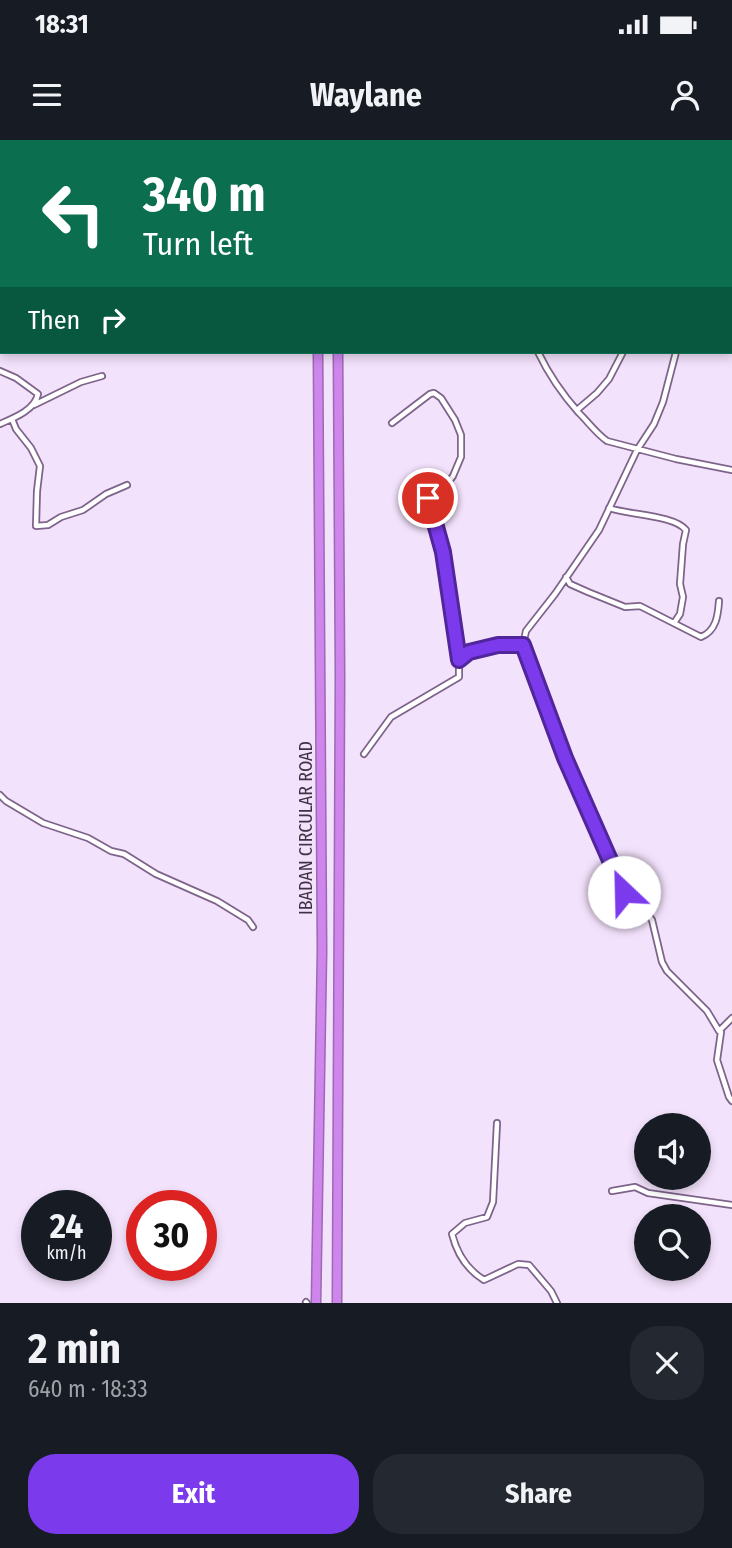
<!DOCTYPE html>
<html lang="en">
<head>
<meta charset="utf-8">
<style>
	:root { --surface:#171b24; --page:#242831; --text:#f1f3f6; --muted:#9ea1a6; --accent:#7c3aed }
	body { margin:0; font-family:"Fira Sans Condensed",sans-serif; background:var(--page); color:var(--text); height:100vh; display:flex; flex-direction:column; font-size:26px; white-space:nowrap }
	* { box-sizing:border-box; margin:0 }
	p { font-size:23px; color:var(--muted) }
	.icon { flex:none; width:38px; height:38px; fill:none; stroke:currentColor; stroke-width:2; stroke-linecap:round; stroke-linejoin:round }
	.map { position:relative; height:1163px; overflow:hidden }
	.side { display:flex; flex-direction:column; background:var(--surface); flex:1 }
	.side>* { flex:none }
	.top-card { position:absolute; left:0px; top:0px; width:733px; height:214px; box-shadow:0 4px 10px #0003; background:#0b6e4f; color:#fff; overflow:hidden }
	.fabs { position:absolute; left:634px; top:973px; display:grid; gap:14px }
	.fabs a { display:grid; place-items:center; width:77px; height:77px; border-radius:50%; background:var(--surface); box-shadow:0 4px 10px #0003; font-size:35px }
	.speed { position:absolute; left:21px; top:1050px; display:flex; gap:14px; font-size:35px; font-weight:700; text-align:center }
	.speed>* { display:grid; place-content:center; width:91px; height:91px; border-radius:50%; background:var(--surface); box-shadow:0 4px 10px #0003; line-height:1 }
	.speed small { font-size:18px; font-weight:400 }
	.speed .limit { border:10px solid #d22; background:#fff; color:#111 }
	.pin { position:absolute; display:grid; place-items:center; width:60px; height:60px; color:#fff; margin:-30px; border:4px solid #fff; border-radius:50%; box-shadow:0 2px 7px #0007 }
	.me { position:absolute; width:77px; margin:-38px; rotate:336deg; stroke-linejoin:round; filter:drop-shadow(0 0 5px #0008) }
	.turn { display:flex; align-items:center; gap:24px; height:147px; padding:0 28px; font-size:32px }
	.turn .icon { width:91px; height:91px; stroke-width:2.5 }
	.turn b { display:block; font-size:49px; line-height:60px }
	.then { display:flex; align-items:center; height:66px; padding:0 28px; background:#0003; gap:14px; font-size:26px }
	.round { display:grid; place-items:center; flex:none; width:74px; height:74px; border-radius:28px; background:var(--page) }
	.headline { display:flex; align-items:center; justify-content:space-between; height:119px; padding:0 28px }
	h1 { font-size:42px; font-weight:700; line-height:52px }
	.primary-button { display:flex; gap:14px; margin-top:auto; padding:14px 28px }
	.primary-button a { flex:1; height:80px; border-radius:28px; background:var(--accent); color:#fff; font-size:28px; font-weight:700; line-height:80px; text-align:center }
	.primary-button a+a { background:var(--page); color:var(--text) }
	.status { display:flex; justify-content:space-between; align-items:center; height:49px; padding:0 35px; background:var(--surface); direction:ltr }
	.status svg { height:19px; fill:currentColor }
	header { display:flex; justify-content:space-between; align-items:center; height:91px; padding:0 28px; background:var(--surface); font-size:32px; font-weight:700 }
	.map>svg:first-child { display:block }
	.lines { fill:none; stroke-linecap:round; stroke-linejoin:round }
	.street-casing { stroke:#7e638a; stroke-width:8 }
	.highway-casing { stroke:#9c69b2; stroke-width:11 }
	.street { stroke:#fff; stroke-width:4.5 }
	.highway { stroke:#ce86ed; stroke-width:8 }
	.route-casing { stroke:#51269a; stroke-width:18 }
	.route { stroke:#7c3aed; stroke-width:12 }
	.labels { text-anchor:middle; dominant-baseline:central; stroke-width:5; stroke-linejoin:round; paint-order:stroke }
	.street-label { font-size:18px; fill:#3e3243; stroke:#f3e2fc }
</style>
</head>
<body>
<div class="status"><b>18:31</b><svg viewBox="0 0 49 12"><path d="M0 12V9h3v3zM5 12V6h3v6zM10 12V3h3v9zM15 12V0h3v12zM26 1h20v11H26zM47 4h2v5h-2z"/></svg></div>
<header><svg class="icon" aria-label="menu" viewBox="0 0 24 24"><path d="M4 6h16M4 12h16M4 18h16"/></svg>Waylane<svg class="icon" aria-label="person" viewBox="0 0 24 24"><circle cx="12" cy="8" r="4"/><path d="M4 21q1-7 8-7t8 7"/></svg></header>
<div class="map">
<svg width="732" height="1163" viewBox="0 0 732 1163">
	<rect width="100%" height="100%" fill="#f3e2fc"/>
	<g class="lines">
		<defs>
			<path id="street" d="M 148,0 L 148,2
				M 575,0 L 575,2
				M 683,0 L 684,2
				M 295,2 L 297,0
				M 489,2 L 491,0
				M 0,152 L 2,152
				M 538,212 C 549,235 562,254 579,273 C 589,283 596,293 607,301 L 676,319 L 732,330
				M 0,231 L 16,238 L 38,254 C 35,270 14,278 0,284
				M 34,265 L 81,242 L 102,236
				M 577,270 L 597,253 L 609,239 L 623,212
				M 12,279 L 16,289 L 31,308 L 40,326 L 37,351 L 36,386 L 48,385 L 61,377 L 83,370 L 106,354 L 127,345
				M 392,283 L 430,254 L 434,253 L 441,258 L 455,280 L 461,295 L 461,317 L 453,336 L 444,348 L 428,358 L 443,412 L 459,520
				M 609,368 C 628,375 674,375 686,390 L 683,404 L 680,444 L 683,457 L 680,474 L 674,483
				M 566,437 L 570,444 L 588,452 L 625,467 L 640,466 L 701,497 C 716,491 718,476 719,461
				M 364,614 L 391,577 L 459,537 L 459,520 L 469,512 L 498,505 L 523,505
				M 0,655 L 6,661 L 43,683 L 88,698 L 111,711 L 124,714 L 156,734 L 217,761 L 248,780 L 253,787
				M 623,752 L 565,618 L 523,505 L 526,491 L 555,454 L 599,390 L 637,310 L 654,284 L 663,262 L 676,212
				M 646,772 L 652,780 L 662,822 L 667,831 L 707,871 L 719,891 L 721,892 L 717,920 L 729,957 L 732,961
				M 719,891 L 732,878
				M 497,983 L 493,1062 L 487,1077 L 465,1083 L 452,1094 C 457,1114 466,1129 484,1140 L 518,1124 L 529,1125 L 551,1151 L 557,1163
				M 612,1051 L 635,1047 L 648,1053 L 732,1065
				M 306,1162 L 307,1163"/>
			<path id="highway" d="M 336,0 L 336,2
				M 319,2 L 319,0
				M 316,1163 L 322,811 L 318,212
				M 337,1163 L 340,536 L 338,212"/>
		</defs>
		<!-- street casing -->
		<use href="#street" class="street-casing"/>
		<!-- highway casing -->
		<use href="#highway" class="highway-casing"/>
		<!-- street -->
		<use href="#street" class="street"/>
		<!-- highway -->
		<use href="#highway" class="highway"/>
	</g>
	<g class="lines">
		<defs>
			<path id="route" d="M 428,358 L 443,412 L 459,520 L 469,512 L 498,505 L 523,505 L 565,618 L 624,752"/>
		</defs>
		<!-- route casing -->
		<use href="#route" class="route-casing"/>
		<!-- route -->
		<use href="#route" class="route"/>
	</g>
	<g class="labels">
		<!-- street labels -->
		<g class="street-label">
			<text transform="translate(306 688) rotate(-90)">IBADAN CIRCULAR ROAD</text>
		</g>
	</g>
</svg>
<div class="fabs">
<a><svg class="icon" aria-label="sound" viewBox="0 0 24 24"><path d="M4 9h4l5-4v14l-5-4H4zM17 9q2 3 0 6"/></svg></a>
<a><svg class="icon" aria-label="search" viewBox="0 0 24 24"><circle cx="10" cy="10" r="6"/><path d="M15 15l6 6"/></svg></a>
</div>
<div class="speed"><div>24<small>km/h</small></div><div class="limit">30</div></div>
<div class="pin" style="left:428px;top:358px;background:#d93025"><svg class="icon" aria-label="arrive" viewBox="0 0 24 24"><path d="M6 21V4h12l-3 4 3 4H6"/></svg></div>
<svg class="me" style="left:624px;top:752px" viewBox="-20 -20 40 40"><circle r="19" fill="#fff"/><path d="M0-13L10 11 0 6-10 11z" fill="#7c3aed"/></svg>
<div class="top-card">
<div class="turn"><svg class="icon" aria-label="left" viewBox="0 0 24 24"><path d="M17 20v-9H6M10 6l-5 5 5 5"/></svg><div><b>340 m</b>Turn left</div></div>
<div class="then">Then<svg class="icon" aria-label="right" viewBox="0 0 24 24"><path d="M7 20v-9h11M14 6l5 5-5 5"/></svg></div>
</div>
</div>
<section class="side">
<div class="headline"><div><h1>2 min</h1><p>640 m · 18:33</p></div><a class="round"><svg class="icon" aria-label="close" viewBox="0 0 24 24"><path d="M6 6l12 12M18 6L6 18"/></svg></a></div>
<div class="primary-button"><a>Exit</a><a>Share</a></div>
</section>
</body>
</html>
